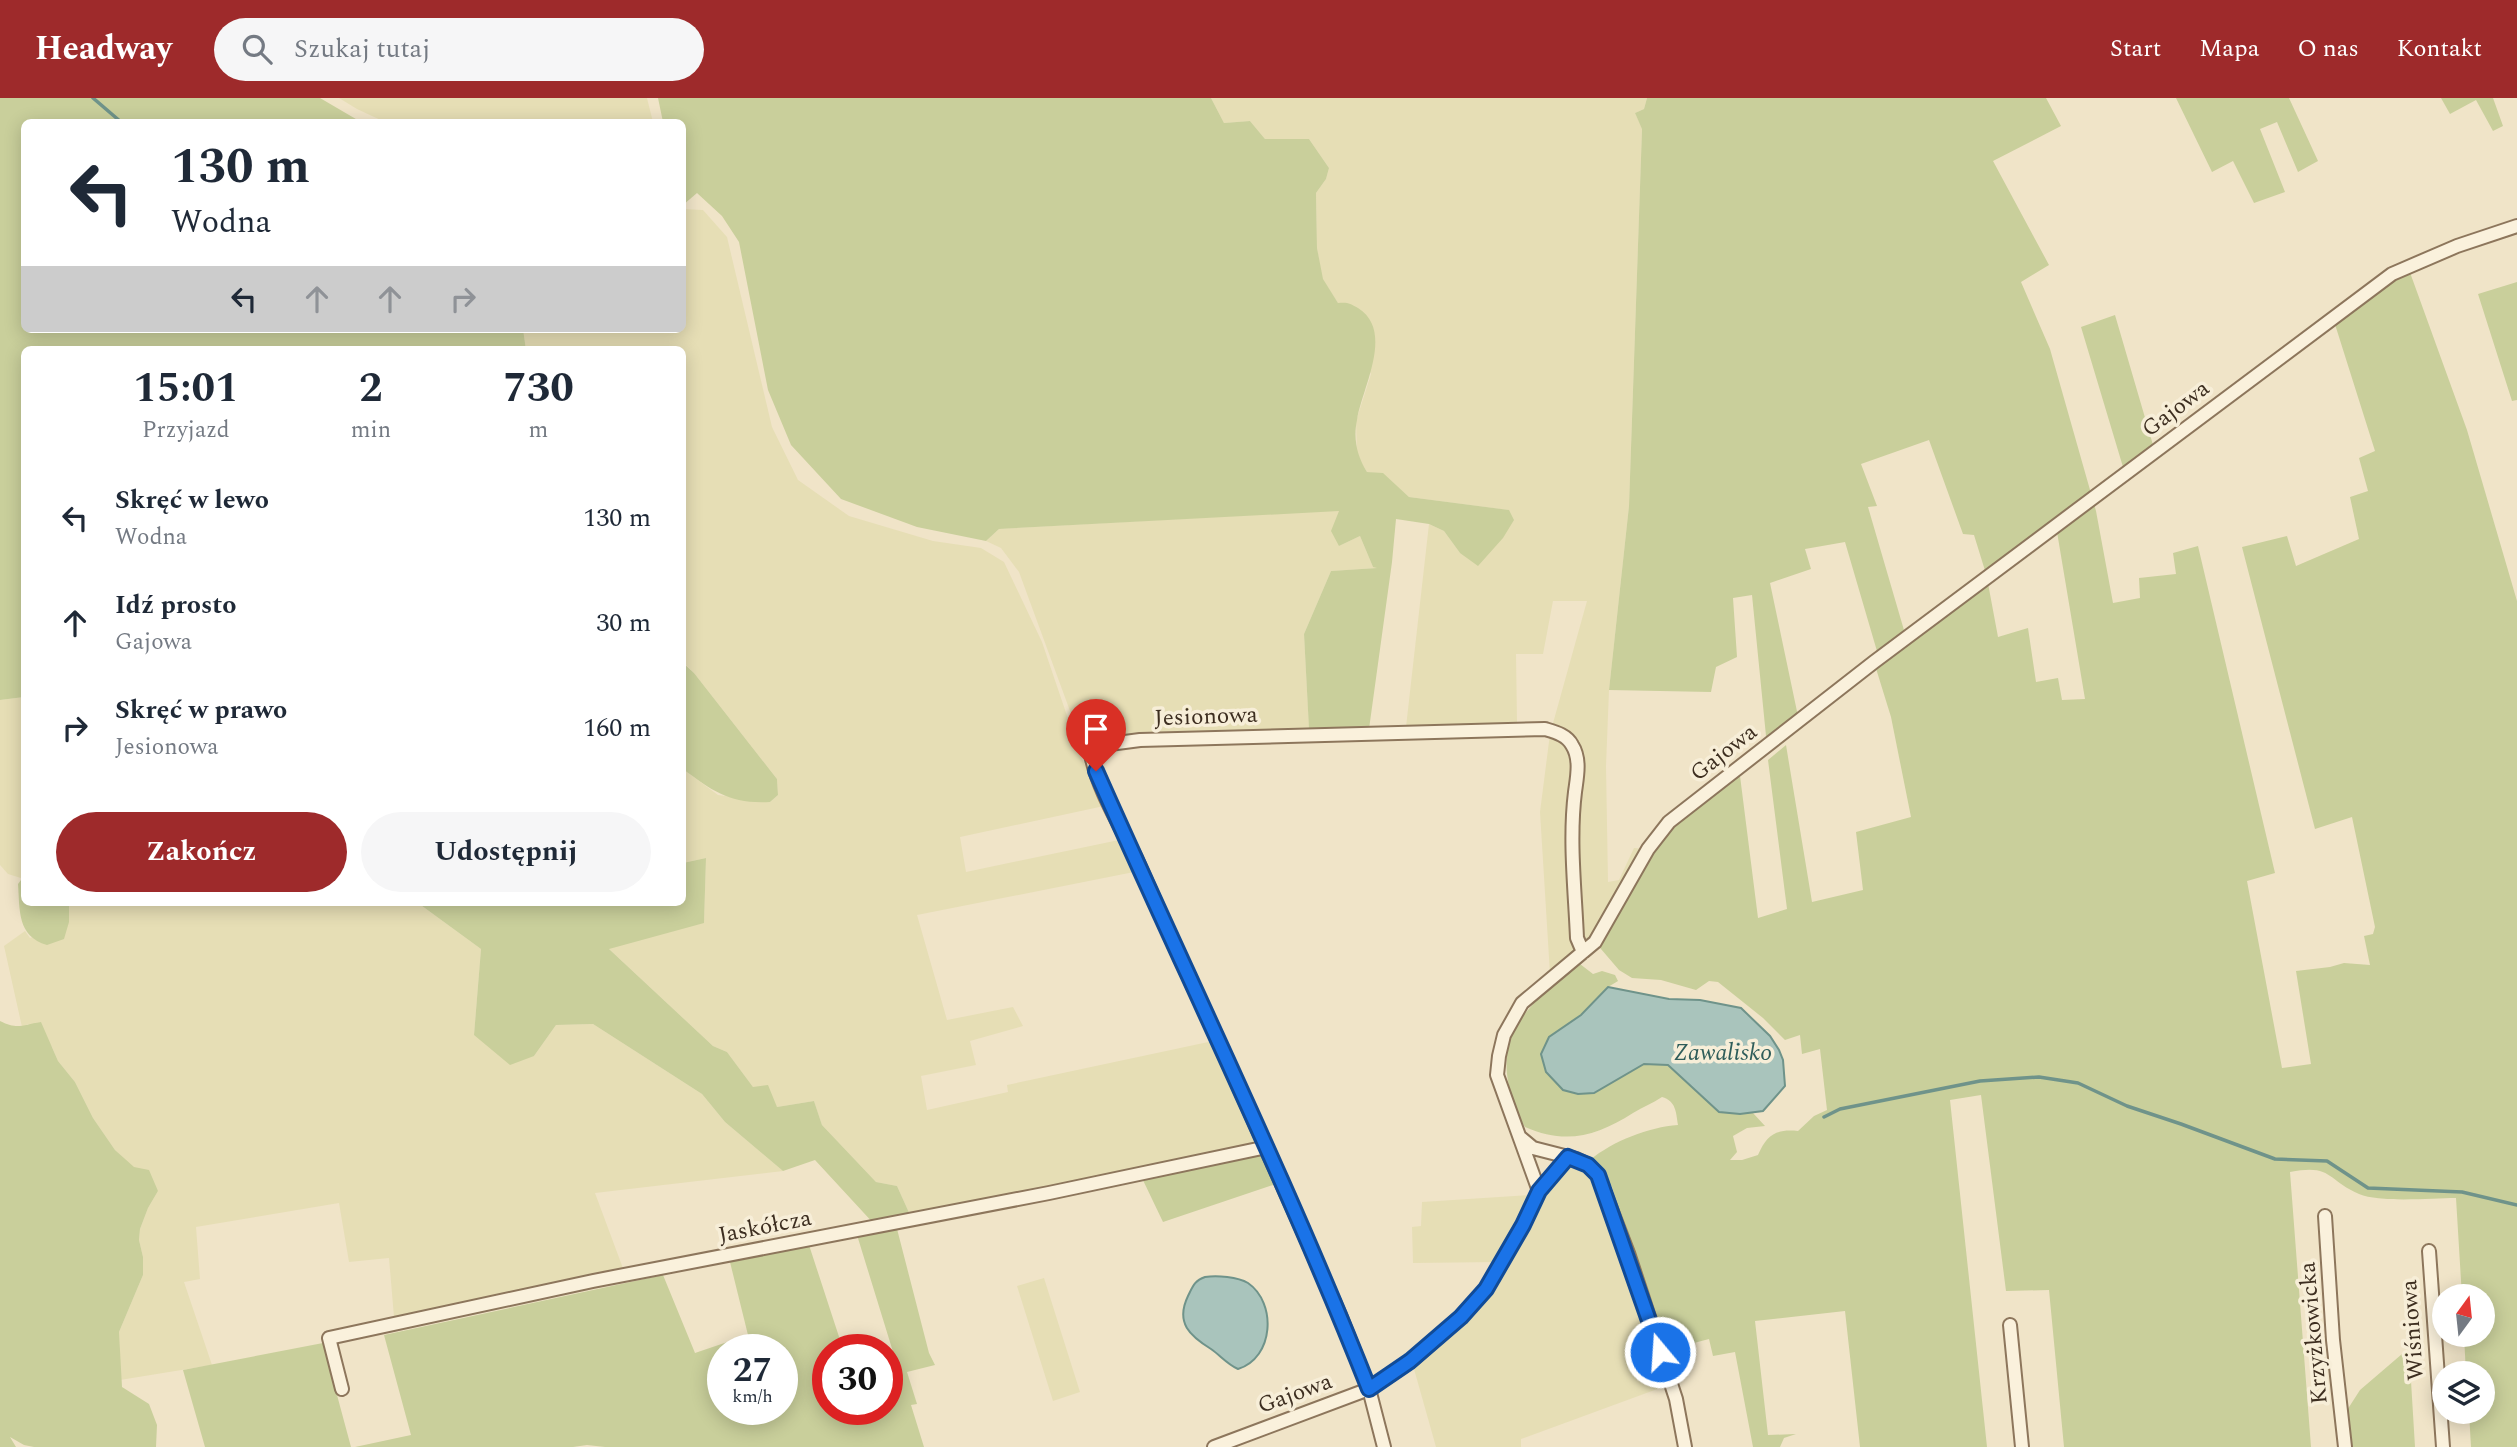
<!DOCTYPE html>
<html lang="pl">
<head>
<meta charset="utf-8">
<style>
	:root { --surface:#fff; --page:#f6f6f7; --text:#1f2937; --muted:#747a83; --accent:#9e2a2b }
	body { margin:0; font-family:Spectral,serif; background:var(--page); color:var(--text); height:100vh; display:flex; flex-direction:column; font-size:26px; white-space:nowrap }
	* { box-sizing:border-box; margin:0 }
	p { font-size:23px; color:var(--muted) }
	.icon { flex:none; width:38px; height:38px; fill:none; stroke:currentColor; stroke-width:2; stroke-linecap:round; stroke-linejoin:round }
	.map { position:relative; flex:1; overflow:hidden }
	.details { position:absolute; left:21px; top:248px; width:665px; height:560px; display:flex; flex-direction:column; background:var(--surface); border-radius:10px; box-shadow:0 4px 18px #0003 }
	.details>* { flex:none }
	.top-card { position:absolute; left:21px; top:21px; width:665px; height:214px; border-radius:10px; box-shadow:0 4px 18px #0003; background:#fff; color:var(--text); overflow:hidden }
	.needle { width:46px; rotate:15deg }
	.controls { position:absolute; left:2432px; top:1186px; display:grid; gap:14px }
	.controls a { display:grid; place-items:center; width:63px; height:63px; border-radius:50%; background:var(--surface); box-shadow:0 4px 18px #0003; font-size:35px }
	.speed { position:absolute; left:707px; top:1236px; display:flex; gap:14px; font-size:35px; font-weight:700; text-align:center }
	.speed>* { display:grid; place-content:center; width:91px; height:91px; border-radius:50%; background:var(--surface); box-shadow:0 4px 18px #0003; line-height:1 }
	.speed small { font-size:18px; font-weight:400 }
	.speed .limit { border:10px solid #d22; background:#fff; color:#111 }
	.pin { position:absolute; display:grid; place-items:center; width:60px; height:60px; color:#fff; margin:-72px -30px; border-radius:50% 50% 50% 0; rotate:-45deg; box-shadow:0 0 7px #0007 }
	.pin .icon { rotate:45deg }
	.me { position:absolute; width:77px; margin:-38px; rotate:342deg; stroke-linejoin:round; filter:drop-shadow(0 0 5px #0008) }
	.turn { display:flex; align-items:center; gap:24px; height:147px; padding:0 35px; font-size:32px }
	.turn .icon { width:91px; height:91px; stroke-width:2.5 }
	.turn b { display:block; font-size:49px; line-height:60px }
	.lanes { display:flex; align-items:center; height:66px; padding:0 35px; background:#0003; justify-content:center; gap:35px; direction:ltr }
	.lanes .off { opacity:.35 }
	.eta { display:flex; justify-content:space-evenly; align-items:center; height:119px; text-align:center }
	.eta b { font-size:42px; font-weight:700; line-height:49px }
	.cta { display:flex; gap:14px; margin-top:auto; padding:14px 35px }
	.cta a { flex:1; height:80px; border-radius:42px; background:var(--accent); color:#fff; font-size:28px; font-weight:700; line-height:80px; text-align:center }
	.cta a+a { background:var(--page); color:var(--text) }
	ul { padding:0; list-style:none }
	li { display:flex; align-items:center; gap:21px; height:105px; padding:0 35px }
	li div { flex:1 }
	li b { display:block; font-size:26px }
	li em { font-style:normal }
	header { display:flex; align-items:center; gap:42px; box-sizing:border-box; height:98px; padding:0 35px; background:var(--accent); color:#fff }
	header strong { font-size:33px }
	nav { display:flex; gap:38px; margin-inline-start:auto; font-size:24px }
	.search { width:490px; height:63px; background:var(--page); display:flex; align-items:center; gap:18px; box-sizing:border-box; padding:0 24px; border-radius:38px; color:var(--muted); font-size:26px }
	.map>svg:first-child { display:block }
	.farmland { fill:#e6deb5 }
	.green { fill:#c9cf9b; fill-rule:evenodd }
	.water { fill:#a9c4bc; stroke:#6f938a; stroke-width:2 }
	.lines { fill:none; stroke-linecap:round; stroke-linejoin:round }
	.stream { stroke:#6f938a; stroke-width:3.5 }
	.street-casing { stroke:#8d765c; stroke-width:16 }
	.street { stroke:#faf1dc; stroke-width:12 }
	.route-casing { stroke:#114b97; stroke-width:18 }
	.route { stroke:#1a73e8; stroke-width:12 }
	.labels { text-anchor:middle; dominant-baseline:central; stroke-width:7; stroke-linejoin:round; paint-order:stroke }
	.street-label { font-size:23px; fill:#3d2e20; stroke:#f7eed8 }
	.water-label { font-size:24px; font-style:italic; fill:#2f5d5a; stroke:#f7eed8 }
</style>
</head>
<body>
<header>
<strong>Headway</strong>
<div class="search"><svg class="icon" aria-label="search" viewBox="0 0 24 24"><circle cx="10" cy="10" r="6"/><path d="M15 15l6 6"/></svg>Szukaj tutaj</div>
<nav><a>Start</a><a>Mapa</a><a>O nas</a><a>Kontakt</a></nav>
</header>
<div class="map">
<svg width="2517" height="1349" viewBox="0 0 2517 1349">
	<rect width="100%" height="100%" fill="#f0e4c8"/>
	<!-- farmland -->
	<path class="farmland" d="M 339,0 L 647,0 L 653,24 L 385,24 L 357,11 Z
		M 1211,0 L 1647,0 L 1644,11 L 1635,15 L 1642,30 L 1629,408 L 1609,592 L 1606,668 L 1608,784 L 1619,782 L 1634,750 L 1648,751 L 1595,844 L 1550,876 L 1540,714 L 1550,636 L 1587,503 L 1553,503 L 1543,556 L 1516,556 L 1517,624 L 1406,629 L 1429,426 L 1444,433 L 1460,455 L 1508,412 L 1409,399 L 1383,376 L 1367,374 L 1357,358 L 1356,323 L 1371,276 L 1338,205 L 1322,181 L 1317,150 L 1316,95 L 1326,81 L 1329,70 L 1309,41 L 1265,41 L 1250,23 L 1224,25 Z
		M 683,111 L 703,112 L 727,139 L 772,329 L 798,382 L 849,418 L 933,443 L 981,450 L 1004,464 L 1042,544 L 1081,659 L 1104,708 L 960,739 L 966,774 L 1119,742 L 1134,774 L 917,817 L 947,922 L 1013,909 L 1023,928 L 970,943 L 976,967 L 921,978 L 927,1012 L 1008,994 L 1007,987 L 1213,943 L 1261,1047 L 911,1119 L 897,1088 L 876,1084 L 822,1027 L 814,1003 L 777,1009 L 753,989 L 727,954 L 713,948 L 608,850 L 704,824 L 706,760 L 683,765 L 683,671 L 718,697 L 770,704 L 778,697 L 777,681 L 694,575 L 683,564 L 682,252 L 526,252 L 523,231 L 682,231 Z
		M 1340,412 L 1339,448 L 1360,438 L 1373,469 L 1392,469 L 1331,473 L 1304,536 L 1309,630 L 1313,635 L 1145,638 L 1091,643 L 1085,641 L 1077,632 L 1019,474 L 1001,450 L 986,443 L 999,431 Z
		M 24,599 L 24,778 L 21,780 L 8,776 L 0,767 L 0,602 Z
		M 69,805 L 418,805 L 481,851 L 474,937 L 534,958 L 556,927 L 593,926 L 702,996 L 725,1024 L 783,1073 L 595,1095 L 624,1173 L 394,1219 L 389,1160 L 349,1164 L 339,1105 L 196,1129 L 200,1181 L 184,1184 L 212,1267 L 120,1282 L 119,1234 L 143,1177 L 143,1159 L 139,1142 L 140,1131 L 148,1110 L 158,1093 L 115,1052 L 93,1020 L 75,984 L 58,963 L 52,949 L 28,926 L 22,929 L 4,848 L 25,833 L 30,840 L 68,824 Z
		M 1569,1069 L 1583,1071 L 1595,1087 L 1628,1155 L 1671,1286 L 1521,1341 L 1521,1349 L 1436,1349 L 1414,1271 L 1457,1232 L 1495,1186 L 1549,1088 Z
		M 1530,1097 L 1499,1164 L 1413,1165 L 1412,1129 L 1421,1128 L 1422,1104 Z
		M 1044,1180 L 1080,1294 L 1053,1303 L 1017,1188 Z"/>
	<!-- green -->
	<path class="green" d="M 0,0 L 320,0 L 361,24 L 24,24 L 24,231 L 523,231 L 526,252 L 24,252 L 24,599 L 0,602 Z
		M 658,0 L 1211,0 L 1224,25 L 1250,23 L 1265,41 L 1309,41 L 1329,70 L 1326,81 L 1316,95 L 1317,150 L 1323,181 L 1338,205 C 1347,204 1350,205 1358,210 C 1395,233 1362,290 1357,322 C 1353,341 1357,358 1367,374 L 1383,375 L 1409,399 L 1509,412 L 1514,422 L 1503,440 L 1478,468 L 1460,455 L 1444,433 L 1429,426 L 1396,421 L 1392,464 L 1369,631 L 1309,631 L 1304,536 L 1331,473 L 1377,470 L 1373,469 L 1360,438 L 1339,448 L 1331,433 L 1339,413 L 999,431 L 986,443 L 917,429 L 841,401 L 791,347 L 768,292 L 739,144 L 722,118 L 697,95 L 683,107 L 682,24 L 663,24 Z
		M 1647,0 L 2046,0 L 2061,28 L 1993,63 L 2049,167 L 2021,184 L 2050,251 L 2096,413 L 2113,505 L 2140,500 L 2139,480 L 2176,476 L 2173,455 L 2198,448 L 2275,775 L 2247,783 L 2282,970 L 2311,966 L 2296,873 L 2330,869 L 2344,865 L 2370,867 L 2364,838 L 2373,836 L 2375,829 L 2352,719 L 2315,731 L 2242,449 L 2287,438 L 2296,468 L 2359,441 L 2350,399 L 2368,393 L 2359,360 L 2375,353 L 2333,220 L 2408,169 L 2467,332 L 2517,503 L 2517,1349 L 2471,1349 L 2469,1314 L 2483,1314 L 2483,1276 L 2466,1276 L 2464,1237 L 2483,1237 L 2483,1199 L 2462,1199 L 2456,1100 C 2431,1100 2381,1105 2359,1096 C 2326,1082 2333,1066 2290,1074 L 2311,1349 L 2064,1349 L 2049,1192 L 2006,1193 L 1981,997 L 1950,1002 L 1987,1349 L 1860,1349 L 1845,1213 L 1755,1223 L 1768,1337 L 1796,1336 L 1784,1340 L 1780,1349 L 1753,1349 L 1735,1254 L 1713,1258 L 1709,1241 L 1660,1254 L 1612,1089 L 1603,1075 L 1590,1062 C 1613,1043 1649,1029 1678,1027 C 1676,1014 1676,1003 1662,999 C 1653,1005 1643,1009 1633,1015 C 1597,1038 1566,1047 1525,1029 C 1516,1016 1510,999 1508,983 C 1498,925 1540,899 1580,866 L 1593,876 L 1602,873 L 1615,877 L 1618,883 L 1608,889 L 1581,917 L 1549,940 L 1578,996 L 1594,995 L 1644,966 L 1668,967 L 1719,1014 L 1753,1015 L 1765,1028 L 1747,1030 L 1733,1038 L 1737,1054 L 1730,1062 L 1742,1062 L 1758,1057 C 1767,1036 1776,1031 1798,1033 L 1814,1018 L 1827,1012 L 1820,951 L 1802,956 L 1800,937 L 1785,942 L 1763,920 L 1718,884 L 1709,883 L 1696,892 L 1661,882 L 1632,880 L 1619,872 L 1595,844 L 1669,724 L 1739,670 L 1758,820 L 1787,811 L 1768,662 L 1786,647 L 1812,804 L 1863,792 L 1856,734 L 1911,719 L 1891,619 L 1874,564 L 1879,560 L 1845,444 L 1805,451 L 1811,471 L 1770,485 L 1799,623 L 1767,648 L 1752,497 L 1733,500 L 1737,559 L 1716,569 L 1711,594 L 1609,592 L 1629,408 L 1642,31 L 1635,15 L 1644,11 ZM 1929,342 L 1963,436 L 1974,437 L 1987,479 L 1906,539 L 1868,409 L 1877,408 L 1861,366 ZM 2056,428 L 2085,601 L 2062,602 L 2058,580 L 2036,584 L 2028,530 L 1998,539 L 1987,480 Z
		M 2176,0 L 2289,0 L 2318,63 L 2298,74 L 2277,24 L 2260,31 L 2285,94 L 2254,105 L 2233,63 L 2212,74 Z
		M 2441,0 L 2493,0 L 2503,28 L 2493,33 L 2476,2 L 2450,16 Z
		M 2517,184 L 2517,302 L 2512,303 L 2478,196 Z
		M 2115,217 L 2153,347 L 2123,369 L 2081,229 Z
		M 682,564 L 694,575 L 777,681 L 778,697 L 770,704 C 730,706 714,694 683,671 Z
		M 706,760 L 704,825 L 609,851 L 713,948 L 727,954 L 753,989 L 768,987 L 777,1009 L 814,1003 L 822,1027 L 876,1084 L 897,1088 L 911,1119 L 875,1127 L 815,1062 L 783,1073 L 725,1024 L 702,996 L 593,926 L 556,927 L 534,958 L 510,967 L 474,937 L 481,851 L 418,805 L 682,805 L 683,765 Z
		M 24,778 L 24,805 L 69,805 L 69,824 L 64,841 L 47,847 C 17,838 20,813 18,786 Z
		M 0,923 C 18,932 22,927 41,924 L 58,963 L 75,984 L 93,1020 L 115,1052 L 134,1069 L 149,1072 L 158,1093 L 148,1110 L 140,1131 L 139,1142 L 143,1159 L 143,1177 L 119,1234 L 122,1289 L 149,1306 L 157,1327 L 156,1349 L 34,1349 L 24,1347 L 10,1339 L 16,1349 L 0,1349 Z
		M 1264,1054 L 1279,1085 L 1163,1124 L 1141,1078 Z
		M 896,1127 L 929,1255 L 935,1267 L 907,1274 L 917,1306 L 911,1307 L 924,1349 L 605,1349 L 587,1347 L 573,1349 L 355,1349 L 411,1337 L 384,1237 L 663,1177 L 695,1255 L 748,1237 L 729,1160 L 809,1147 L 843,1251 L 828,1251 L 828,1311 L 887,1311 L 887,1274 L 898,1270 L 857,1137 ZM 723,1251 L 782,1251 L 782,1311 L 723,1311 Z
		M 323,1245 L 351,1349 L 205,1349 L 183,1272 Z
		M 2409,1250 L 2415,1349 L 2345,1349 L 2342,1320 L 2360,1292 Z"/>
	<!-- water -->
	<path class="water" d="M 1608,889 L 1669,901 L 1700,902 L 1741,910 L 1770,938 L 1779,952 L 1783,962 L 1785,988 L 1763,1013 L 1740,1016 L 1719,1014 L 1668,967 L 1644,966 L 1594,995 L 1578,996 L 1563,992 L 1546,974 L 1541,956 L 1549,939 L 1581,917 Z
		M 1205,1179 C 1217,1177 1238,1179 1248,1185 C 1277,1205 1274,1260 1238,1271 C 1227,1266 1221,1258 1211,1251 C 1190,1238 1175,1225 1188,1198 C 1193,1188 1194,1183 1205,1179 Z"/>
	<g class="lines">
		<!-- stream -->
		<path class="stream" d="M 93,0 L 121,24
			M 1824,1019 L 1840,1011 L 1980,983 L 2039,979 L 2078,985 L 2127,1008 L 2181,1026 L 2275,1061 L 2327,1063 L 2368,1090 L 2462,1094 L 2517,1107"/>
		<defs>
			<path id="street" d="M 1521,1040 L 1533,1050 L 1576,1061 L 1588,1067 L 1598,1077 L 1628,1155 L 1676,1301 L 1685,1349
				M 1539,1093 L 1568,1059
				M 2325,1118 L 2333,1242 L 2345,1349
				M 2429,1153 L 2443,1349
				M 2010,1227 L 2022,1349
				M 342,1291 L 329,1240 L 593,1183 L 1049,1095 L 1267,1049
				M 1214,1349 L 1369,1291 L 1411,1263 L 1461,1219 L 1486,1191 L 1523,1127 L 1539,1093 L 1497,977 L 1499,958 L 1504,937 L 1522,905 L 1595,844 L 1648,751 L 1669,724 L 1874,564 L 2392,176 L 2457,148 L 2517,128
				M 1384,1349 L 1369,1291 L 1340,1217 L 1205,913 C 1180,863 1159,811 1136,760 C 1121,729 1097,690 1091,656 L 1102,647 L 1140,642 L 1545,631 C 1555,634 1567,637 1572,647 C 1581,661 1577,679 1575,694 C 1569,742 1575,792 1577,840 L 1583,854"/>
		</defs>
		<!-- street casing -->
		<use href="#street" class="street-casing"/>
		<!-- street -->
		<use href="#street" class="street"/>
	</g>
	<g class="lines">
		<defs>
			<path id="route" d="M 1096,673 C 1187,879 1286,1081 1369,1291 L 1410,1263 L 1461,1219 L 1486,1191 L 1523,1127 L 1539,1093 L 1568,1059 L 1588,1067 L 1598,1077 L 1660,1254"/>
		</defs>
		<!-- route casing -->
		<use href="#route" class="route-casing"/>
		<!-- route -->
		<use href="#route" class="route"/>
	</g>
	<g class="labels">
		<!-- street labels -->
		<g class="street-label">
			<text transform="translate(2176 311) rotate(-37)">Gajowa</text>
			<text transform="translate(1206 619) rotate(-2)">Jesionowa</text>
			<text transform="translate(1724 655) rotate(-38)">Gajowa</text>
			<text transform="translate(765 1129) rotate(-11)">Jaskółcza</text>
			<text transform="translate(2413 1232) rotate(-94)">Wiśniowa</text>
			<text transform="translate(2314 1235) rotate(-95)">Krzyżkowicka</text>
			<text transform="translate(1295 1296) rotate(-20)">Gajowa</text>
		</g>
		<!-- water labels -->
		<g class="water-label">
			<text x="1723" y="955">Zawalisko</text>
		</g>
	</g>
</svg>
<div class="controls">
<a><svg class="needle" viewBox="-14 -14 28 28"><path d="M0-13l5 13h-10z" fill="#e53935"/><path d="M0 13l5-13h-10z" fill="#747a83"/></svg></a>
<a><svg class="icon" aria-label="layers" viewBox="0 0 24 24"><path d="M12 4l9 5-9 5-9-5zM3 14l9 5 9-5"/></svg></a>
</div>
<div class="speed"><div>27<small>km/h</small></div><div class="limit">30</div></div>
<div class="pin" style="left:1096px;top:673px;background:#d93025"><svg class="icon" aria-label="arrive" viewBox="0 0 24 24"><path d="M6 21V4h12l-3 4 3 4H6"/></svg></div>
<svg class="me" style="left:1660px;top:1254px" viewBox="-20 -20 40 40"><circle r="17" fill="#1a73e8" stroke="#fff" stroke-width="3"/><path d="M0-11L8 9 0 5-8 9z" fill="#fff"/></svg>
<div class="top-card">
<div class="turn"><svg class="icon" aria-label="left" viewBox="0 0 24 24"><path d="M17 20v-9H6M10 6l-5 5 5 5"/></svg><div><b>130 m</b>Wodna</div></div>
<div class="lanes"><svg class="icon" aria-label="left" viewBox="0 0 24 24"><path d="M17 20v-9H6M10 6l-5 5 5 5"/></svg><svg class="icon off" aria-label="ahead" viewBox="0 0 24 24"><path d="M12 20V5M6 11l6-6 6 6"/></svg><svg class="icon off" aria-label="ahead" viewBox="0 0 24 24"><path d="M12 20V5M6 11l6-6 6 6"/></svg><svg class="icon off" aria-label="right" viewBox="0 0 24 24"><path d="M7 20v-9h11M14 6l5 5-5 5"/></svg></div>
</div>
<section class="details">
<div class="eta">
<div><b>15:01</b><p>Przyjazd</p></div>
<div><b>2</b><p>min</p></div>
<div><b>730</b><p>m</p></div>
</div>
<ul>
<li><svg class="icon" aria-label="left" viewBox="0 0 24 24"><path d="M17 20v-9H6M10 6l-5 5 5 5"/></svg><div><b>Skręć w lewo</b><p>Wodna</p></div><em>130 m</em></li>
<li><svg class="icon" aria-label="ahead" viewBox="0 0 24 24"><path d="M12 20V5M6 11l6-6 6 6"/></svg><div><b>Idź prosto</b><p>Gajowa</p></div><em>30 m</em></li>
<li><svg class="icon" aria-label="right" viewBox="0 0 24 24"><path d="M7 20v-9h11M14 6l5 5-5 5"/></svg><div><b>Skręć w prawo</b><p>Jesionowa</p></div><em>160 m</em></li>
</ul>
<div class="cta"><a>Zakończ</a><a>Udostępnij</a></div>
</section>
</div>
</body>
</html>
